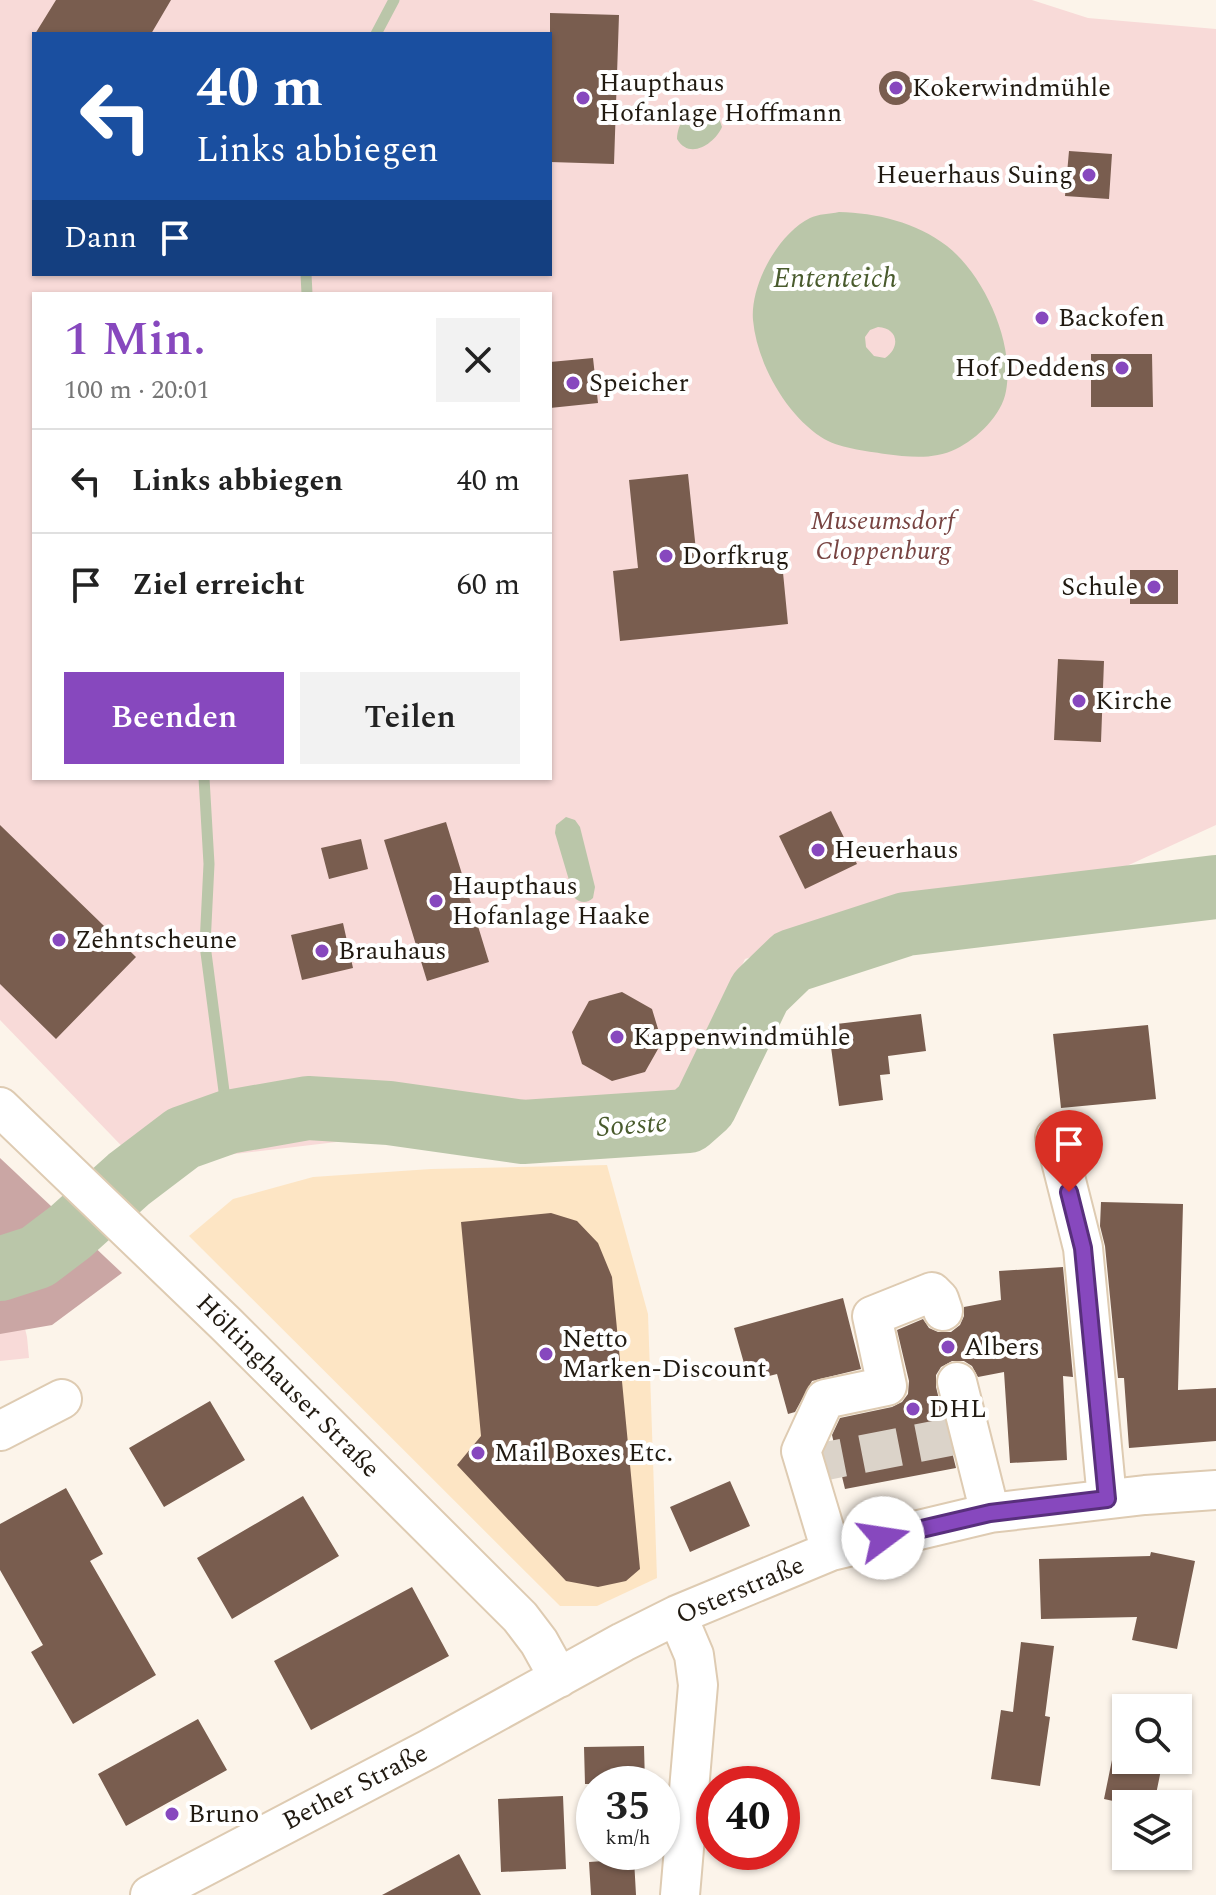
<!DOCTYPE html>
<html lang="de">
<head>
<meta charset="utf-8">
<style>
	:root { --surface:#fff; --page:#f2f2f2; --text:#222; --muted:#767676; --line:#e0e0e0; --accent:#8748be }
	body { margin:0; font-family:Spectral,serif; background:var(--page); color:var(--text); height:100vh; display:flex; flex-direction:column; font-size:30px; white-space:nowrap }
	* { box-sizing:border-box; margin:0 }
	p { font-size:26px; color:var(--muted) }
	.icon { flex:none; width:44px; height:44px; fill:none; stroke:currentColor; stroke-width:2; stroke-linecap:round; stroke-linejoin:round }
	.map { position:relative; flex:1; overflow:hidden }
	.sheet { position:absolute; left:32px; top:292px; width:520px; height:488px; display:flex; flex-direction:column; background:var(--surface); border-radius:0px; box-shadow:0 2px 6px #0004 }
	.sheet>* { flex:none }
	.hud { position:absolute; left:32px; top:32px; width:520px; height:244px; border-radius:0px; box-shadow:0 2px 6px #0004; background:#1a4fa0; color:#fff; overflow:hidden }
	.tools { position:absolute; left:1112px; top:1694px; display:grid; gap:16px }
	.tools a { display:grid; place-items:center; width:80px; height:80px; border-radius:0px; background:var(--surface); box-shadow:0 2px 6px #0004; font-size:40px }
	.speed { position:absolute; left:576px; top:1766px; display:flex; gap:16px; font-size:40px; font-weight:700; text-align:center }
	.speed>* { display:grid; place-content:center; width:104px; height:104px; border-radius:50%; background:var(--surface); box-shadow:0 2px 6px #0004; line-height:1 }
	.speed small { font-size:20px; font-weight:400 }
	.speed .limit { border:12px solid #d22; background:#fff; color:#111 }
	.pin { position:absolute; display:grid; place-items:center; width:68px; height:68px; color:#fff; margin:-82px -34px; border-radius:50% 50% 50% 0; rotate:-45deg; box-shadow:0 0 8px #0007 }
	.pin .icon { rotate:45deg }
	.me { position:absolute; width:88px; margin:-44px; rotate:76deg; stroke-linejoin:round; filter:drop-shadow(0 0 6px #0008) }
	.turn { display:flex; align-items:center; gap:28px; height:168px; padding:0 32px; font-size:36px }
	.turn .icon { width:104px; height:104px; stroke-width:2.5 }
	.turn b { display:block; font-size:56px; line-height:68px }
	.then { display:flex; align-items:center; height:76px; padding:0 32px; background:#0003; gap:16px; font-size:30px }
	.round { display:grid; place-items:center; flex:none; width:84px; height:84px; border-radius:0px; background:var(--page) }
	.summary { display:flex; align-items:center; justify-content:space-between; height:136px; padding:0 32px }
	h1 { font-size:48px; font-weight:600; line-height:60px; color:var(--accent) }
	.primary-button { display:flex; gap:16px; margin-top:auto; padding:16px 32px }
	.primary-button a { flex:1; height:92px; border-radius:0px; background:var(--accent); color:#fff; font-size:32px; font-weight:600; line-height:92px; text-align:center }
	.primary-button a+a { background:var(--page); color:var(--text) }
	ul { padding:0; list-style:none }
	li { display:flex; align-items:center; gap:24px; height:104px; padding:0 32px; border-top:2px solid var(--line) }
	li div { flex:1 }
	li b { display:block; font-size:30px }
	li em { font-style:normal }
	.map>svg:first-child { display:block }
	.built { fill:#fde5c4 }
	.green { fill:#f8dad8; fill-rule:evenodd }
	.forest { fill:#caa6a4 }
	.water { fill:#bac6a9; fill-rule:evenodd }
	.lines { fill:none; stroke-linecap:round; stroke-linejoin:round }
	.stream { stroke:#bac6a9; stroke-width:11 }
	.river { stroke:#bac6a9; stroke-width:64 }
	.building { fill:#795d4f }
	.minor-tunnel { stroke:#dbd3c9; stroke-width:38; stroke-dasharray:38 19; stroke-linecap:butt }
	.minor-casing { stroke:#decbb2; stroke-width:42 }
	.minor { stroke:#fff; stroke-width:38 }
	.route-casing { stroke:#582f7c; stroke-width:20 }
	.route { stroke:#8748be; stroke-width:14 }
	.poi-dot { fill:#8748be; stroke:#fff; stroke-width:3 }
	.labels { text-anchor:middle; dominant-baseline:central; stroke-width:8; stroke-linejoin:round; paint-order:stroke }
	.poi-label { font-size:26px; fill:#211a11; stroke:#fff; text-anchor:start }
	.park-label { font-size:26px; font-style:italic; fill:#784442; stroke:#fff }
	.street-label { font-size:26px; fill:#211a11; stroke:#fff }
	.water-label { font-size:28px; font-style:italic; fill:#495b2d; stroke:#fff }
</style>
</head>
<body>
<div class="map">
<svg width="1216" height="1895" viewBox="0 0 1216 1895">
	<rect width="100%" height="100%" fill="#fcf4ea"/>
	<!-- built -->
	<path class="built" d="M 607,1165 L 648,1314 L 657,1578 L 597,1606 L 560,1606 L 189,1236 L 233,1199 L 313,1177 L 431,1169 Z"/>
	<!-- green -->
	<path class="green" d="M 0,0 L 1032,0 L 1088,18 L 1216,29 L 1216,825 L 1094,881 L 926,901 L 745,959 L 677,1102 L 140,1165 L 0,1020 ZM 34,34 L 550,34 L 550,274 L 34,274 ZM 34,294 L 550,294 L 550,778 L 34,778 Z
		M 0,1258 L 12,1274 L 27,1337 L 29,1358 L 0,1361 Z"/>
	<!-- forest -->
	<path class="forest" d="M 0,1158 L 122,1273 L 52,1325 L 0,1334 Z"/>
	<!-- water -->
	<path class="water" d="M 704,110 L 719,118 L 722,127 C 715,143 690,161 677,139 C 678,122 686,112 704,110 Z
		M 839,212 C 876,213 916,222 947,246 C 984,275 1015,343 1006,391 C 1002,415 977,439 956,449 C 934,460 909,457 885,454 C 867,451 837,448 821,437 C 785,413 757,363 753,320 C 750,285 778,234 810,218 C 818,214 830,214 839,212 ZM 878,327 C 898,328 901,347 885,358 L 874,356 L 866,347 L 865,337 L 870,330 Z
		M 566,817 L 575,820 L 580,827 L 595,887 L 593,898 C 587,904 579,903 574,897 L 555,833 L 556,825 Z"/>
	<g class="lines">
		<!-- stream -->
		<path class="stream" d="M 376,34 L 394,0
			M 306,274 L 307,294
			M 204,778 L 209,864 L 205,945 L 228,1122"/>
		<!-- river -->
		<path class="river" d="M 0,1269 L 37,1257 L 70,1232 L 129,1179 L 183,1138 L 228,1122 L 308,1108 L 389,1113 L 523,1132 L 688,1121 L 705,1106 L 760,992 L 792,961 L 906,924 L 1216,887"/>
	</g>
	<!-- building -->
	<path class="building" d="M 56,0 L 171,0 L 151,34 L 35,34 Z
		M 550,13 L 619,15 L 614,164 L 550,162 Z
		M879 88a17 17 0 1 1 34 0a17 17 0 1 1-34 0Z
		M 1069,151 L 1112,154 L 1109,199 L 1065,196 Z
		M 1091,354 L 1152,354 L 1153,407 L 1091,407 Z
		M 593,358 L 598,403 L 550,408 L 550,362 Z
		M 688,474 L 697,560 L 781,552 L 788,624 L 620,641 L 613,571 L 638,568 L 629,480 Z
		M 1130,570 L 1178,570 L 1178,604 L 1130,604 Z
		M 1058,659 L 1104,661 L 1101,742 L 1054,740 Z
		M 831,811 L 857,864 L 805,889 L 779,836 Z
		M 446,822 L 489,962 L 427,981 L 384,840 Z
		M 0,825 L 136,957 L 56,1039 L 0,984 Z
		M 361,839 L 368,869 L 329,879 L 321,848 Z
		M 343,923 L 353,968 L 302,980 L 291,935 Z
		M 622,992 L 652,1009 L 662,1042 L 645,1072 L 612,1081 L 582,1064 L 572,1032 L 589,1001 Z
		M 921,1014 L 926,1051 L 888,1056 L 890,1074 L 880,1075 L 883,1100 L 839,1106 L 828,1025 Z
		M 1148,1025 L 1156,1099 L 1061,1108 L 1053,1034 Z
		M 1101,1202 L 1183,1204 L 1178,1390 L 1216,1388 L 1216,1441 L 1129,1448 L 1124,1378 L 1118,1378 L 1105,1246 L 1100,1226 Z
		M 551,1213 L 577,1221 L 598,1243 L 612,1277 L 640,1569 L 626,1581 L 598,1587 L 566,1581 L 457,1465 L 481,1436 L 461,1222 Z
		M 1063,1267 L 1073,1377 L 1063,1376 L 1067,1460 L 1010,1463 L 1004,1372 L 978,1377 L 972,1366 L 964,1361 L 952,1361 L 941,1367 L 936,1375 L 936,1387 L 956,1468 L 845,1489 L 832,1435 L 840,1418 L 892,1407 L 902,1402 L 908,1394 L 909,1381 L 897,1330 L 923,1319 L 929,1328 L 938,1332 L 951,1332 L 960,1325 L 964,1316 L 964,1307 L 1001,1300 L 999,1271 Z
		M 843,1298 L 861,1369 L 812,1381 L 795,1412 L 788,1414 L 777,1374 L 749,1381 L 734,1328 Z
		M 210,1401 L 245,1460 L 164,1507 L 129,1448 Z
		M 730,1481 L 750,1526 L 690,1552 L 670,1507 Z
		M 66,1488 L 103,1554 L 90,1561 L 156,1675 L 73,1724 L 31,1652 L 43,1645 L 0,1570 L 0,1524 Z
		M 303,1496 L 339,1556 L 232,1619 L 197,1558 Z
		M 1151,1552 L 1195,1561 L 1177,1649 L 1132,1640 L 1137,1617 L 1041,1619 L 1039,1559 L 1150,1556 Z
		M 412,1587 L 449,1656 L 311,1730 L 274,1661 Z
		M 1021,1642 L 1054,1646 L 1045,1716 L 1050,1717 L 1040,1786 L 991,1779 L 1001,1710 L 1013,1712 Z
		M 198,1719 L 227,1770 L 126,1826 L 98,1774 Z
		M 644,1746 L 645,1784 L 585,1784 L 584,1747 Z
		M 1112,1760 L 1163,1760 L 1154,1804 L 1127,1804 L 1104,1799 Z
		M 563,1796 L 566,1869 L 501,1872 L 498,1799 Z
		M 459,1854 L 481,1895 L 382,1895 Z
		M 634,1859 L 636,1895 L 591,1895 L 589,1862 Z"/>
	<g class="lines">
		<!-- minor-tunnel -->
		<path class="minor-tunnel" d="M 806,1465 L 970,1433"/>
		<defs>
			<path id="minor" d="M 0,1107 L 226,1324 L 520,1617 L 539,1642 L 559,1678
				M 1055,1137 L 1083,1248 L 1107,1499
				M 957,1382 L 990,1513
				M 0,1431 L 62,1399
				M 831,1551 L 801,1451 L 825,1399 L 887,1386 L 872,1316 L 932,1292 L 939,1299 L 943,1311
				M 677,1615 L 694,1655 L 698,1685 L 680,1895
				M 150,1895 L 429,1749 L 623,1642 L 677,1615 L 831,1551 L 990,1513 L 1145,1495 L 1216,1490"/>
		</defs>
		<!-- minor casing -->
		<use href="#minor" class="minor-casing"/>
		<!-- minor -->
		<use href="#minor" class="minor"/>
	</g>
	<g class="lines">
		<defs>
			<path id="route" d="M 883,1538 L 990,1513 L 1107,1499 L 1083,1248 L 1069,1192"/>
		</defs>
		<!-- route casing -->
		<use href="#route" class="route-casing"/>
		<!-- route -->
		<use href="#route" class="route"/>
	</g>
	<!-- markers -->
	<g class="poi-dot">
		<circle cx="896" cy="88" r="8"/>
		<circle cx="583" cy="98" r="8"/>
		<circle cx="1089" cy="175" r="8"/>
		<circle cx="1042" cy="318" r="8"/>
		<circle cx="1122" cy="368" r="8"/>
		<circle cx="573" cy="383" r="8"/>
		<circle cx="666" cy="556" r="8"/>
		<circle cx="1154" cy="587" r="8"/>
		<circle cx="1079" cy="701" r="8"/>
		<circle cx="818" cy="850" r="8"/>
		<circle cx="436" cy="901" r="8"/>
		<circle cx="59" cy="940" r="8"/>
		<circle cx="322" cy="951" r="8"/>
		<circle cx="617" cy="1037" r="8"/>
		<circle cx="948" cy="1347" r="8"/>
		<circle cx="546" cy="1354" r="8"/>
		<circle cx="913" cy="1409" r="8"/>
		<circle cx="478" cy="1453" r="8"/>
		<circle cx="172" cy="1814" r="8"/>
	</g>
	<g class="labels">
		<!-- poi labels -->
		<g class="poi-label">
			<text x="599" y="83">Haupthaus<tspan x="599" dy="30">Hofanlage Hoffmann</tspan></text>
			<text x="912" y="88">Kokerwindmühle</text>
			<text x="1073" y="175" text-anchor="end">Heuerhaus Suing</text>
			<text x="1058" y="318">Backofen</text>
			<text x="1106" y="368" text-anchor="end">Hof Deddens</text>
			<text x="589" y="383">Speicher</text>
			<text x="682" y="556">Dorfkrug</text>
			<text x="1138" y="587" text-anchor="end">Schule</text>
			<text x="1095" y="701">Kirche</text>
			<text x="834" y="850">Heuerhaus</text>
			<text x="452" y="886">Haupthaus<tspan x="452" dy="30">Hofanlage Haake</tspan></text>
			<text x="75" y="940">Zehntscheune</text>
			<text x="338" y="951">Brauhaus</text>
			<text x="633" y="1037">Kappenwindmühle</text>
			<text x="562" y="1339">Netto<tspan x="562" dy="30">Marken-Discount</tspan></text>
			<text x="964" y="1347">Albers</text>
			<text x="929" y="1409">DHL</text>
			<text x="494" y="1453">Mail Boxes Etc.</text>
			<text x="188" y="1814">Bruno</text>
		</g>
		<!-- park labels -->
		<g class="park-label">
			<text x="883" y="521">Museumsdorf<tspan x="883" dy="30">Cloppenburg</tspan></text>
		</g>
		<!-- street labels -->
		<g class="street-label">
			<text transform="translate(288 1386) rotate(45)">Höltinghauser Straße</text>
			<text transform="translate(740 1590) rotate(-23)">Osterstraße</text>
			<text transform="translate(355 1787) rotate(-27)">Bether Straße</text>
		</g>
		<!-- water labels -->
		<g class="water-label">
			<text x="835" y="278">Ententeich</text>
			<text transform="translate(632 1125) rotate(-4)">Soeste</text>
		</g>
	</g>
</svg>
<div class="tools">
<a><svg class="icon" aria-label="search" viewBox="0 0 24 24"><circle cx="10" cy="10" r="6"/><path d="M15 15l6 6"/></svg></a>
<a><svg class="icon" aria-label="layers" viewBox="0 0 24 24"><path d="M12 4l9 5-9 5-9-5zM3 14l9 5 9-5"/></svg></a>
</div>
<div class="speed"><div>35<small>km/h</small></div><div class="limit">40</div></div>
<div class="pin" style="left:1069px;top:1192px;background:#d93025"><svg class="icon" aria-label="arrive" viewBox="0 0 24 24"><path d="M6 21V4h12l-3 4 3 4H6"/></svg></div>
<svg class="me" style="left:883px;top:1538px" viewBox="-20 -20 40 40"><circle r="19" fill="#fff"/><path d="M0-13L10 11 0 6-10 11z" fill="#8748be"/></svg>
<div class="hud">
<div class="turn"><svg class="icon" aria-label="left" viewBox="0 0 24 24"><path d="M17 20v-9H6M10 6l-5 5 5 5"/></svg><div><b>40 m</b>Links abbiegen</div></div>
<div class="then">Dann<svg class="icon" aria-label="arrive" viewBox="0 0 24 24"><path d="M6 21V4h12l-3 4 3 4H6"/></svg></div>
</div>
<section class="sheet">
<div class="summary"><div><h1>1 Min.</h1><p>100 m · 20:01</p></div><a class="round"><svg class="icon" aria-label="close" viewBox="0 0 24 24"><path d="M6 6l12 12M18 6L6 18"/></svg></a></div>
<ul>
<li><svg class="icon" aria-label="left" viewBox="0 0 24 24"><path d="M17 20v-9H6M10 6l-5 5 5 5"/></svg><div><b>Links abbiegen</b></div><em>40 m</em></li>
<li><svg class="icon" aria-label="arrive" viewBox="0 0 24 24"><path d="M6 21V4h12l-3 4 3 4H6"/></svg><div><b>Ziel erreicht</b></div><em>60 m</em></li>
</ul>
<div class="primary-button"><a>Beenden</a><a>Teilen</a></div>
</section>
</div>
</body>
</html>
